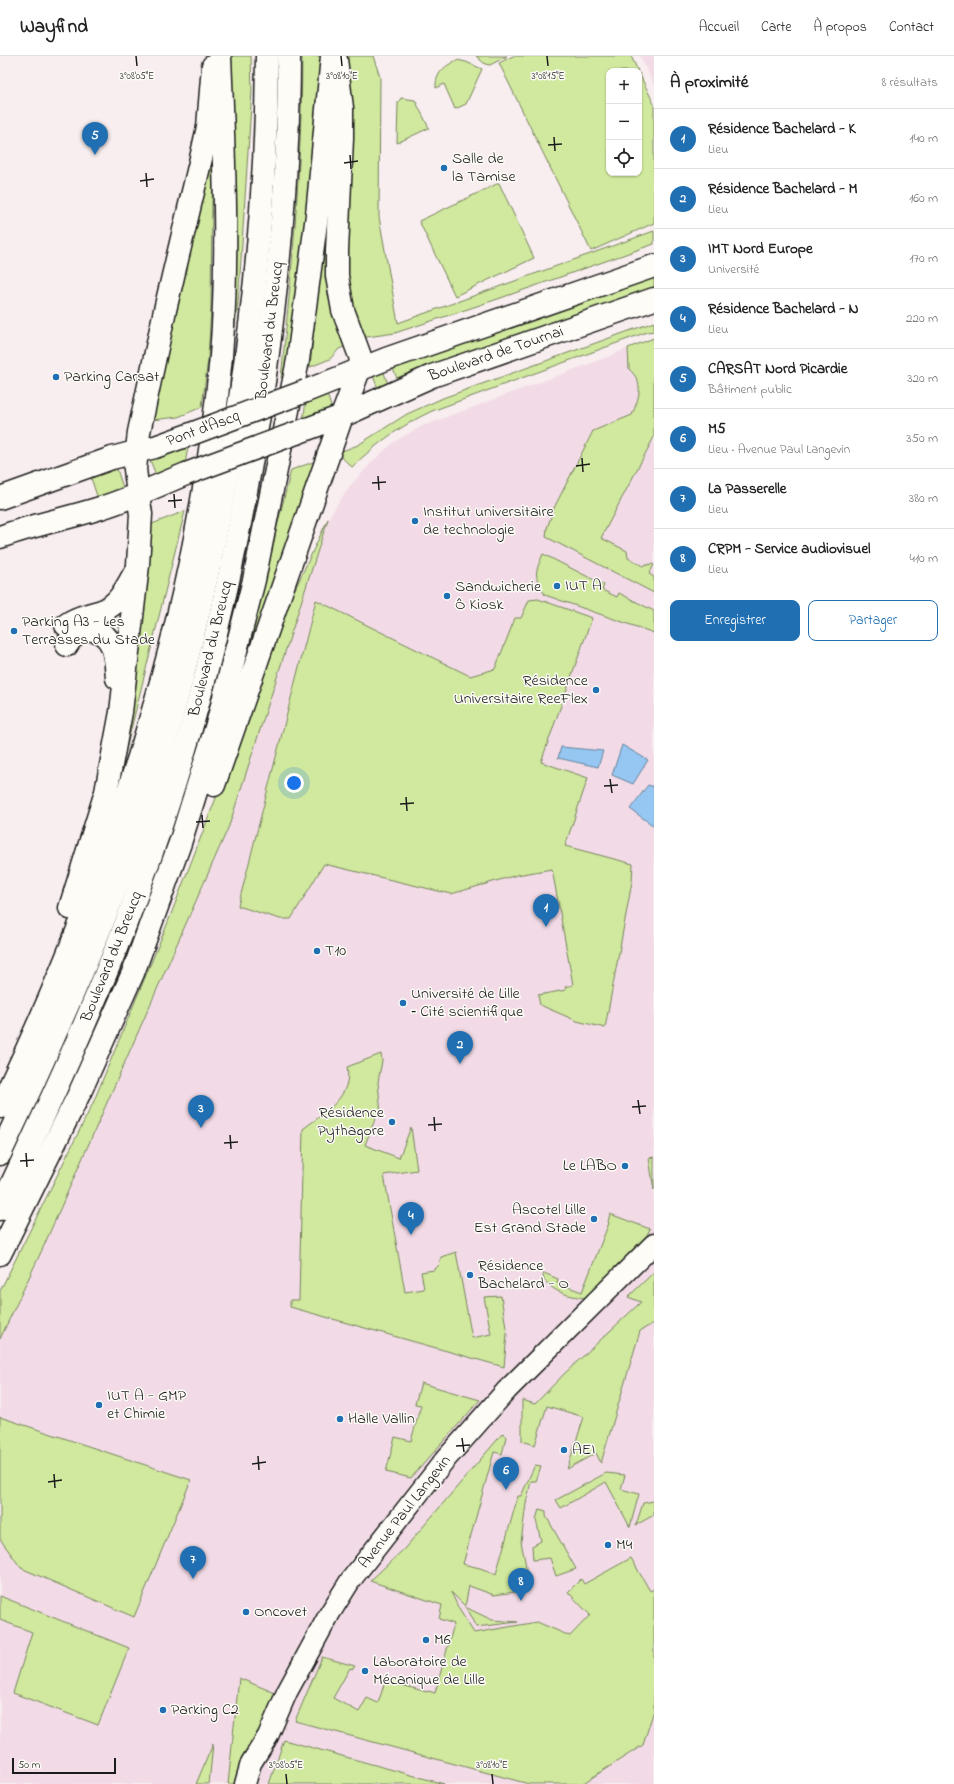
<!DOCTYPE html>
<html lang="fr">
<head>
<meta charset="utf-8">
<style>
  body { margin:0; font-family:"Indie Flower",sans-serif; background:#f2f2f2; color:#222 }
  .controls { position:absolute; right:12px; top:12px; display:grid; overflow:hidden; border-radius:8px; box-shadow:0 1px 3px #0004 }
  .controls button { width:36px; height:36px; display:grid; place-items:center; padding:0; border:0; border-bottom:1px solid #e0e0e0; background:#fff; color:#222; font:20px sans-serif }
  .scale { position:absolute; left:12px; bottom:10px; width:104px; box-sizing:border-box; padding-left:4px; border:2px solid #1c1c1c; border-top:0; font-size:11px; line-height:14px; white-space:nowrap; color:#1c1c1c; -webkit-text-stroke:3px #fdfcf7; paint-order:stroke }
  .you { position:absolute; left:294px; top:727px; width:14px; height:14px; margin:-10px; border:3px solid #fff; border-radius:50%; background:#1a73e8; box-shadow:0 0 0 6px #1a73e833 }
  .badge { display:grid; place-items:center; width:26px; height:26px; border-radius:50%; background:#1f6fb2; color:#fff; font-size:13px; font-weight:700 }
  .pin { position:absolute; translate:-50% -33px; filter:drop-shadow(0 1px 2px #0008) }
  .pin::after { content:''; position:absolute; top:21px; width:14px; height:12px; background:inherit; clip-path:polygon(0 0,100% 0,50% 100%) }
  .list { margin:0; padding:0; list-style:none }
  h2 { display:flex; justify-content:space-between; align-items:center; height:52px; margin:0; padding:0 16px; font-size:17px }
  h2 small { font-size:13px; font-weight:400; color:#767676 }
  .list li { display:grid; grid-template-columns:26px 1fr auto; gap:12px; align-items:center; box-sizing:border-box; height:60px; padding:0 16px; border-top:1px solid #e0e0e0 }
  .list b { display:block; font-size:15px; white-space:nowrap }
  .list p { margin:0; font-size:13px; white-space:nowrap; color:#767676 }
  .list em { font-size:13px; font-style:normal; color:#767676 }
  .actions { display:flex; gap:8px; padding:12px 16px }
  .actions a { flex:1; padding:9px 0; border:1px solid #1f6fb2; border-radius:8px; text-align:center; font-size:14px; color:#1f6fb2 }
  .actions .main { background:#1f6fb2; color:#fff }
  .icon { flex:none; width:22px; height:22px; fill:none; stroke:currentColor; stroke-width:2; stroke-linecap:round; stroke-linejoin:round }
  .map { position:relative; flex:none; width:654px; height:1728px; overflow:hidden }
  header { display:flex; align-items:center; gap:24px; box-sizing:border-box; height:56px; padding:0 20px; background:#fff; border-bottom:1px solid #e0e0e0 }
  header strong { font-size:19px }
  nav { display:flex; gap:22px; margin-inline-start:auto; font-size:14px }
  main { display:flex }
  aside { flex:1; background:#fff }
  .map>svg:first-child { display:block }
</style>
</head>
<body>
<header>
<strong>Wayfind</strong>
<nav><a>Accueil</a><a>Carte</a><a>À propos</a><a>Contact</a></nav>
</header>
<main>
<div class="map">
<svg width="654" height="1728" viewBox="0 0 654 1728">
  <rect width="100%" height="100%" fill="#f8edef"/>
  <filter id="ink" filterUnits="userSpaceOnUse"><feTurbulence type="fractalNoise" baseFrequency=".025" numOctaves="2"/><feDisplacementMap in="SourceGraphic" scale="8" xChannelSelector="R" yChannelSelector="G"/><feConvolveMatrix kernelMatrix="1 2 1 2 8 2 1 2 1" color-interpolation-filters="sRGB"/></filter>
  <g filter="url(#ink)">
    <!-- built -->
    <g fill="#f2dbe6">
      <path d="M640 0H654V29Z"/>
      <path d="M654 281V1728H0V1283L42 1194 229 770 328 463 349 431 374 404 394 386 420 371 605 302Z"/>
    </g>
    <!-- green -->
    <g fill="#d0e99e" stroke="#76825d">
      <path d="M231 0H251L252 34 238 249 225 336Z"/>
      <path d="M302 0H323L301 221 285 318 281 322C292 215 302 108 302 0Z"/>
      <path d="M344 0H373L380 21 379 161 398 267 654 175V188L495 244 395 277 367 281 339 293 330 303 310 311 322 196H343Z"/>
      <path d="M476 0H507L490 9 485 8Z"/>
      <path d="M513 0H631L638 15H609V117H639V17L654 48V167L591 195 499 7Z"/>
      <path d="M457 4 466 6 482 13 466 48 455 53 444 28 436 32C435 17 445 10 457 4Z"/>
      <path d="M401 42 415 44 429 72 397 87 398 47Z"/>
      <path d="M211 90 215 92 212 147 211 252 208 303 202 351 178 361 152 364Z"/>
      <path d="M499 127 534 202 455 240 419 165Z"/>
      <path d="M654 217V236L399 327 391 308Z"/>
      <path d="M654 266V275L647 276 432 355C402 369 377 387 352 411L337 397 358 389 407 358 443 342Z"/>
      <path d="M654 282V381L601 482 627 495 628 502 643 510 651 508 654 509 649 518 654 521V537L546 481 547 472 554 452 593 375 632 359C639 341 645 328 629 313L628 292Z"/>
      <path d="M382 311 389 331 379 335 371 315Z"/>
      <path d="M327 338 332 353 303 364 306 346Z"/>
      <path d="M188 391 185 408 156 419 150 404Z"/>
      <path d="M316 405 238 629 291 414Z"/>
      <path d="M115 407 125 438 99 446 89 416Z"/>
      <path d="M185 455 122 710 118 711 147 470Z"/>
      <path d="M328 463 229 770 42 1194 0 1283V1235L93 1047 168 866 233 698 286 544 295 533Z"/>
      <path d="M543 498 604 529 602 534 617 541 619 537 654 555V577L545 539C534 519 534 519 543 498Z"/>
      <path d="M538 543 592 562 541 706 588 722 565 790 633 808 632 826 605 972 577 965 540 949 538 939 566 934 565 931 573 929 552 813 517 819 451 838 324 808 291 863H280L238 850 316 544 470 620 495 613 515 562H521L529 544Z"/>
      <path d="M381 998 382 1005 378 1026 381 1059 377 1058 365 1089 399 1102 411 1071 417 1114 384 1119 405 1236 424 1233 421 1216 434 1214 440 1208 441 1201 456 1196 472 1282 491 1278 484 1241 501 1240 507 1278 504 1311 290 1251V1244H299L303 1073C324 1057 353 1041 347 1011Z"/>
      <path d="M654 1101V1134L649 1102Z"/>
      <path d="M610 1158 650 1173 646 1181 585 1242C568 1240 551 1236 543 1221L544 1217 558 1223 557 1227 582 1236 609 1167 608 1166Z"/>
      <path d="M654 1216V1267L640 1275 601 1407 596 1397 567 1413 584 1361 547 1350 535 1389 522 1385V1344L535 1348 564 1318 641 1246 628 1241Z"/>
      <path d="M421 1327 480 1344 411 1422 386 1416 395 1381 411 1385 421 1349 415 1348Z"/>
      <path d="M0 1361 191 1424 134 1561 21 1512 0 1483Z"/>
      <path d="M503 1377 506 1381 502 1398 494 1396 463 1508 480 1512 496 1518 518 1440H521L535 1409 541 1410 536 1425H531L526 1448 521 1486 525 1505 529 1534 494 1539 469 1530 465 1551 492 1564 518 1566 476 1571 465 1550 451 1536 459 1553 474 1577 537 1566 570 1580 590 1559 568 1536 581 1523 584 1528 631 1502 650 1535 654 1533V1654L643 1689 582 1728H529L295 1665 322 1601 355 1610 353 1613 350 1612 333 1642 359 1656 367 1642 378 1647 383 1632 385 1623H399L398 1628 427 1636 428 1635 435 1637 454 1568 439 1563 442 1549 370 1525 405 1492Z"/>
      <path d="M606 1417 625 1419 621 1433 639 1438 630 1471 606 1426 561 1452 556 1444Z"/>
      <path d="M654 1445V1459L636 1469 643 1447Z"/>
      <path d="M539 1453 546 1455V1460L576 1513 556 1520 550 1502 533 1504 532 1490 541 1485 536 1464Z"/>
      <path d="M0 1540 129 1592 98 1669 13 1637 32 1576 0 1564Z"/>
      <path d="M239 1622 275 1637 248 1702 241 1728H228Z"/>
      <path d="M284 1684 444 1728H269Z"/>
      <path d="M213 1688 209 1728H196Z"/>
    </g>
    <!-- water -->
    <g fill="#96c7f2" stroke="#65839c">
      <path d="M622 689 648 704 633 728 612 719Z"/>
      <path d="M561 691 603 695 598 711 558 702Z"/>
      <path d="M648 729 654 731V770L630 753Z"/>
    </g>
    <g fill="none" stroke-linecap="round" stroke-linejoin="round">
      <defs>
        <path id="tertiary" d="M245 1728 251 1707 268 1680 287 1636 330 1557 350 1525 444 1405 507 1334 654 1188"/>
        <g id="primary">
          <path d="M336 3 342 52V82L337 195V220L343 254 361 303 359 314 342 360"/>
          <path d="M306 335 386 303 654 210"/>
          <path d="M299 376 342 360 432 320 654 243"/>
          <path d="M138 439 135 413 139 376 165 254 202 98 208 71 213 10"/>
          <path d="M0 442 112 402 155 391 191 378"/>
          <path d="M0 481C32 469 65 463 97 453 128 444 156 430 186 418"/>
        </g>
        <g id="trunk">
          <path d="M66 569C75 562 85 560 95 557 117 552 124 536 134 518"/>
          <path d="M67 589C77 570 100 568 111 588 116 598 116 611 117 622"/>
          <path d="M214 729 342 360"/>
          <path d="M70 852 106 736 121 656 138 509 141 458 138 439"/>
          <path d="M0 1051C111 820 199 557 221 300 229 200 224 100 220 0"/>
          <path d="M0 1098C45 1003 88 907 125 809 151 739 171 667 189 595 238 401 266 200 267 0"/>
          <path d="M0 1153C49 1049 97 946 137 838 200 668 241 491 266 312 280 209 289 104 289 0"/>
          <path d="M0 1198 80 1036 133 917 180 787 218 665 254 524 298 304 317 159 332 0"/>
        </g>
      </defs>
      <!-- tertiary casing -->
      <use href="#tertiary" stroke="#1c1c1c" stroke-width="23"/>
      <!-- primary casing -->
      <use href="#primary" stroke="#1c1c1c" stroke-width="25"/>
      <!-- trunk casing -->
      <use href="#trunk" stroke="#1c1c1c" stroke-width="25"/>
      <!-- tertiary -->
      <use href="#tertiary" stroke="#fdfcf7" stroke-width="20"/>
      <!-- primary -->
      <use href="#primary" stroke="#fdfcf7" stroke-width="22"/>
      <!-- trunk -->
      <use href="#trunk" stroke="#fdfcf7" stroke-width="22"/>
      <defs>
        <g id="primary-bridge">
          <path d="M191 378 306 335"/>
          <path d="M186 418 299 376"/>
        </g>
      </defs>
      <!-- primary-bridge casing -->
      <use href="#primary-bridge" stroke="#1c1c1c" stroke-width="25" stroke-linecap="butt"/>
      <!-- primary-bridge -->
      <use href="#primary-bridge" stroke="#fdfcf7" stroke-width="22"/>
    </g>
  </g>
  <!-- ticks -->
  <path fill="none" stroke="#1c1c1c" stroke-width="1.5" d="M136 0 137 10M341 0 342 10M547 0 548 10M554 81 555 95M548 89 562 88M350 99 351 113M344 107 358 105M146 117 147 131M140 125 154 123M582 402 583 416M576 410 590 408M378 420 379 434M372 427 386 426M174 438 175 452M168 445 182 444M610 723 612 737M604 730 618 729M406 741 407 755M400 748 414 747M202 759 203 772M196 766 210 765M638 1044 640 1058M632 1051 646 1050M434 1061 435 1075M428 1069 442 1068M230 1079 231 1093M224 1087 238 1086M26 1097 27 1111M20 1105 34 1104M462 1382 464 1396M456 1390 470 1389M258 1400 259 1414M252 1408 266 1406M54 1418 55 1432M48 1426 62 1424M286 1718 287 1728M492 1718 493 1728"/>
  <!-- markers -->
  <g fill="#1f6fb2" stroke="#fdfcf7" stroke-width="1.5">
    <circle cx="444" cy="112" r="4"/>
    <circle cx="56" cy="321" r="4"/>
    <circle cx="415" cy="465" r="4"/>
    <circle cx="557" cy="530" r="4"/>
    <circle cx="447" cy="540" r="4"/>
    <circle cx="14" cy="575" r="4"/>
    <circle cx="596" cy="634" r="4"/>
    <circle cx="317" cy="895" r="4"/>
    <circle cx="403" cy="947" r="4"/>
    <circle cx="392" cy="1066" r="4"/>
    <circle cx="625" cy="1110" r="4"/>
    <circle cx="594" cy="1163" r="4"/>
    <circle cx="470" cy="1219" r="4"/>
    <circle cx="99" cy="1349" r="4"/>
    <circle cx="340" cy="1363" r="4"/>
    <circle cx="564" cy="1394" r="4"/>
    <circle cx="608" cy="1489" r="4"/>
    <circle cx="246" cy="1556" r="4"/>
    <circle cx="426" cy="1584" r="4"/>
    <circle cx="365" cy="1615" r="4"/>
    <circle cx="163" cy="1654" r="4"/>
  </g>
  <g text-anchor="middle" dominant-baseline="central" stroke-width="3" stroke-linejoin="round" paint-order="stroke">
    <!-- poi labels -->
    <g font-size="16" fill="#1c1c1c" stroke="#fdfcf7" text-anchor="start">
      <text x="452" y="103">Salle de<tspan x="452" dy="18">la Tamise</tspan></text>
      <text x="64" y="321">Parking Carsat</text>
      <text x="423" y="456">Institut universitaire<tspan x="423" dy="18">de technologie</tspan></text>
      <text x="565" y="530">IUT A</text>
      <text x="455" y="531">Sandwicherie<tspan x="455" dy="18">Ô Kiosk</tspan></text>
      <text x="22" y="566">Parking A3 - Les<tspan x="22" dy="18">Terrasses du Stade</tspan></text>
      <text x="588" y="625" text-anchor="end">Résidence<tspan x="588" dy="18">Universitaire ReeFlex</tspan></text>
      <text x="325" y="895">T10</text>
      <text x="411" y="938">Université de Lille<tspan x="411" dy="18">‐ Cité scientifique</tspan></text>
      <text x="384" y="1057" text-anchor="end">Résidence<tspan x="384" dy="18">Pythagore</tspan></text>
      <text x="617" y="1110" text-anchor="end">Le LABO</text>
      <text x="586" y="1154" text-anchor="end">Ascotel Lille<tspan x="586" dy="18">Est Grand Stade</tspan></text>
      <text x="478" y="1210">Résidence<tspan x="478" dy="18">Bachelard - O</tspan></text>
      <text x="107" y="1340">IUT A - GMP<tspan x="107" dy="18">et Chimie</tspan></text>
      <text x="348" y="1363">Halle Vallin</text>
      <text x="572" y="1394">AEI</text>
      <text x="616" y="1489">M4</text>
      <text x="254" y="1556">Oncovet</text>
      <text x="434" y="1584">M6</text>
      <text x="373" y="1606">Laboratoire de<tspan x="373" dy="18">Mécanique de Lille</tspan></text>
      <text x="171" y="1654">Parking C2</text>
    </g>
    <!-- street labels -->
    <g font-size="16" fill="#1c1c1c" stroke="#fdfcf7">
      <text transform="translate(270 275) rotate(-83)">Boulevard du Breucq</text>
      <text transform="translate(496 298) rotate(-19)">Boulevard de Tournai</text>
      <text transform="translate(203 373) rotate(-20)">Pont d'Ascq</text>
      <text transform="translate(211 593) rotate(-76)">Boulevard du Breucq</text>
      <text transform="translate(112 901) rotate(-68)">Boulevard du Breucq</text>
      <text transform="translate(405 1456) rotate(-52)">Avenue Paul Langevin</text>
    </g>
  </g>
  <g font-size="10" text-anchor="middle" fill="#1c1c1c" stroke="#fdfcf7" stroke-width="3" stroke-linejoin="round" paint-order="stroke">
    <text x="137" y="23">3°08'05"E</text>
    <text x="342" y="23">3°08'10"E</text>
    <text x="548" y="23">3°08'15"E</text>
    <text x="286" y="1712">3°08'05"E</text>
    <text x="492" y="1712">3°08'10"E</text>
  </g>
</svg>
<div class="controls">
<button>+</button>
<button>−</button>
<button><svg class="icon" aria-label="locate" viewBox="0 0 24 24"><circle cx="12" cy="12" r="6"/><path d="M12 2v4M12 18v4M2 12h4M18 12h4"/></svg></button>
</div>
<div class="scale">50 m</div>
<div class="you"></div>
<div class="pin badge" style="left:546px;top:871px">1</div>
<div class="pin badge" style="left:460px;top:1008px">2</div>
<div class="pin badge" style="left:201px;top:1072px">3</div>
<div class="pin badge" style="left:411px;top:1179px">4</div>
<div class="pin badge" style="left:95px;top:99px">5</div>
<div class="pin badge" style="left:506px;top:1434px">6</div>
<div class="pin badge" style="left:193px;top:1523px">7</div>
<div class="pin badge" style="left:521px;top:1545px">8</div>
</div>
<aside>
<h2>À proximité<small>8 résultats</small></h2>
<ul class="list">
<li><span class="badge">1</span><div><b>Résidence Bachelard - K</b><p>Lieu</p></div><em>140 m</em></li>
<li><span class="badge">2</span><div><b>Résidence Bachelard - M</b><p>Lieu</p></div><em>160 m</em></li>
<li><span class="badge">3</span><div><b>IMT Nord Europe</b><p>Université</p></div><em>170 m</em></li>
<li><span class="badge">4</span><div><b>Résidence Bachelard - N</b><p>Lieu</p></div><em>220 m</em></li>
<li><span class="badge">5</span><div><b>CARSAT Nord Picardie</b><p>Bâtiment public</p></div><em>320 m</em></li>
<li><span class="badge">6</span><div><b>M5</b><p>Lieu · Avenue Paul Langevin</p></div><em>350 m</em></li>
<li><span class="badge">7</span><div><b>La Passerelle</b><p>Lieu</p></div><em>380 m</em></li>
<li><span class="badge">8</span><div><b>CRPM - Service audiovisuel</b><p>Lieu</p></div><em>410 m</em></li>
</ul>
<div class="actions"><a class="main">Enregistrer</a><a>Partager</a></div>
</aside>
</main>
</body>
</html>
